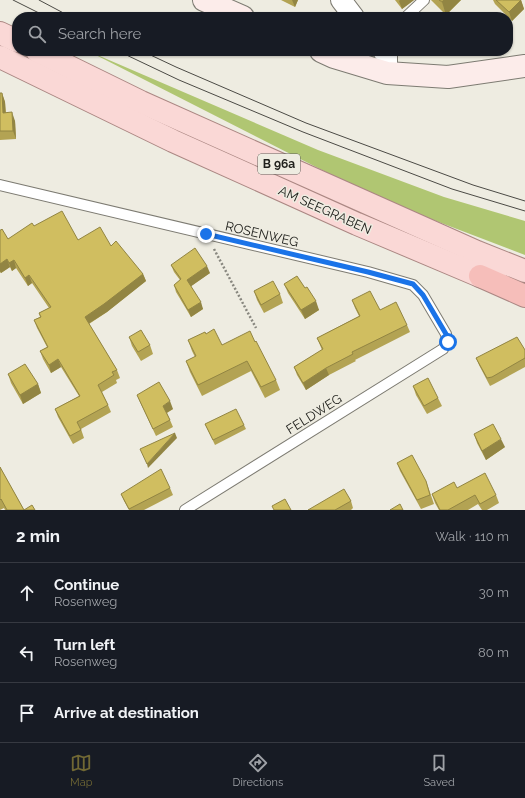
<!DOCTYPE html>
<html lang="en">
<head>
<meta charset="utf-8">
<style>
  body { margin:0; font-family:Raleway,sans-serif; background:#20242c; color:#f1f3f6 }
  .stop { position:absolute; width:12px; height:12px; margin:-9px; border:3px solid #1a73e8; border-radius:50%; background:#fff }
  .stop.end { background:#1a73e8; border-color:#fff; box-shadow:0 1px 4px #0008 }
  .list { margin:0; padding:0; list-style:none }
  h2 { display:flex; justify-content:space-between; align-items:center; height:52px; margin:0; padding:0 16px; font-size:17px }
  h2 small { font-size:13px; font-weight:400; color:#9ea1a6 }
  .list li { display:grid; grid-template-columns:26px 1fr auto; gap:12px; align-items:center; box-sizing:border-box; height:60px; padding:0 16px; border-top:1px solid #363941 }
  .list b { display:block; font-size:15px; white-space:nowrap }
  .list p { margin:0; font-size:13px; white-space:nowrap; color:#9ea1a6 }
  .list em { font-size:13px; font-style:normal; color:#9ea1a6 }
  .icon { flex:none; width:22px; height:22px; fill:none; stroke:currentColor; stroke-width:2; stroke-linecap:round; stroke-linejoin:round }
  .map { position:relative; flex:none; width:525px; height:510px; overflow:hidden }
  .search { position:absolute; background:#171b24; box-shadow:0 1px 3px #0004; left:12px; right:12px; top:12px; height:44px; display:flex; align-items:center; gap:10px; box-sizing:border-box; padding:0 14px; border-radius:16px; color:#9ea1a6; font-size:15px }
  .sheet { height:232px; background:#171b24 }
  nav { display:flex; justify-content:space-around; align-items:center; box-sizing:border-box; height:56px; border-top:1px solid #363941; background:#171b24; font-size:11px; color:#9ea1a6 }
  nav a { display:grid; justify-items:center; gap:2px }
  nav .on { color:#716834 }
  .map>svg:first-child { display:block }
</style>
</head>
<body>
<div class="map">
<svg width="525" height="510" viewBox="0 0 525 510">
  <rect width="100%" height="100%" fill="#eeece1"/>
  <!-- green -->
  <path fill="#b0c672" d="M88 51 318 150 444 197 525 221V255L381 200Z"/>
  <g fill="none" stroke-linecap="round" stroke-linejoin="round">
    <defs>
      <g id="lane">
        <path d="M406 17 424 0"/>
        <path d="M0 185 368 272 413 285 423 295 446 334 447 342 443 349 185 510"/>
      </g>
      <g id="street">
        <path d="M341 0 354 17"/>
        <path d="M383 51 387 56V73"/>
      </g>
      <g id="secondary">
        <path d="M204 0 243 17"/>
        <path d="M321 51 334 57 387 73 448 77 525 66"/>
      </g>
      <g id="primary">
        <path d="M0 33 17 41"/>
        <path d="M37 51 141 102 477 252 525 271"/>
        <path d="M0 57 173 141 357 224 480 276 497 282"/>
      </g>
      <path id="highway" d="M480 276 525 296"/>
    </defs>
    <!-- lane casing -->
    <use href="#lane" stroke="#7d7b72" stroke-width="12"/>
    <!-- street casing -->
    <use href="#street" stroke="#7d7b72" stroke-width="22"/>
    <!-- secondary casing -->
    <use href="#secondary" stroke="#7d7b72" stroke-width="24"/>
    <!-- primary casing -->
    <use href="#primary" stroke="#ab8783" stroke-width="24"/>
    <!-- highway casing -->
    <use href="#highway" stroke="#ab8783" stroke-width="24"/>
    <!-- path -->
    <path stroke="#88877f" stroke-width="2.5" stroke-dasharray="2 2" stroke-linecap="butt" d="M214 249 256 328"/>
    <!-- lane -->
    <use href="#lane" stroke="#fff" stroke-width="10"/>
    <!-- street -->
    <use href="#street" stroke="#fff" stroke-width="20"/>
    <!-- secondary -->
    <use href="#secondary" stroke="#fcecea" stroke-width="22"/>
    <!-- primary -->
    <use href="#primary" stroke="#fad8d6" stroke-width="22"/>
    <!-- highway -->
    <use href="#highway" stroke="#f6beba" stroke-width="22"/>
    <!-- tram -->
    <g stroke="#4b4a45" stroke-width="1">
      <path d="M13 0 47 17"/>
      <path d="M39 0 71 17"/>
      <path d="M118 51 179 80 303 132 452 189 525 211"/>
      <path d="M142 51 176 67 306 123 473 185 525 201"/>
    </g>
  </g>
  <!-- wall -->
  <g fill="#b3a353">
    <path d="M281 0H298L295 7Z"/>
    <path d="M395 0H414L402 9Z"/>
    <path d="M431 0H461L446 15Z"/>
    <path d="M493 0H521L524 9 512 21 495 4Z"/>
    <path d="M0 93H2L5 102 6 113 15 121 16 139 0 140Z"/>
    <path d="M34 226 78 240 111 246 143 274 146 281 107 312 89 324 117 370 120 378 116 380 117 383 102 392 108 405 111 412 81 429 84 438 73 444 58 417 55 409 79 396 61 367 51 373 43 359 40 351 47 347 37 328 34 320 40 317 39 313 49 308 32 283 28 286 16 268 12 271 10 267 1 273 0 272V230L8 239Z"/>
    <path d="M171 265 210 273 191 286 203 309 191 317 176 292 174 285 180 280 174 272Z"/>
    <path d="M284 284 305 288 319 310 305 319 288 293Z"/>
    <path d="M254 291 280 294 283 303 264 313 257 300Z"/>
    <path d="M352 300 380 310 407 325 410 332 355 360 356 361 329 375 306 390 297 375 294 367 322 350 317 338 359 316 355 308Z"/>
    <path d="M206 334 276 380 280 390 265 398 251 371 202 396 190 372 186 361 195 357 192 351 188 340Z"/>
    <path d="M129 337 150 345 153 354 141 361 132 346Z"/>
    <path d="M525 350V367L494 384 490 386 479 365 476 358Z"/>
    <path d="M8 374 38 384 41 393 23 404 11 383Z"/>
    <path d="M413 386 438 398 442 406 427 414 416 395Z"/>
    <path d="M137 395 173 409 167 413 173 427 156 436 140 402Z"/>
    <path d="M205 424 244 425 246 429 215 445Z"/>
    <path d="M474 434 505 447 486 460 477 443Z"/>
    <path d="M397 463 426 481 434 504 421 509 400 471Z"/>
    <path d="M0 467 24 510H35H5L4 508 0 510Z"/>
    <path d="M170 488 173 495 144 510H129L124 501 121 494Z"/>
    <path d="M432 494 496 495 499 503 487 510H482L478 504 468 510H439L435 503Z"/>
    <path d="M351 501 353 508 351 510H308Z"/>
  </g>
  <!-- shaded-wall -->
  <g fill="#928543">
    <path d="M292 0H298L295 7Z"/>
    <path d="M400 0H414L402 9 399 1Z"/>
    <path d="M444 0H461L446 15 442 2Z"/>
    <path d="M521 0 524 9 512 21 509 12Z"/>
    <path d="M2 93 5 102 6 121 3 113Z"/>
    <path d="M12 112 15 121 16 139 13 131Z"/>
    <path d="M7 259 10 267 1 273 0 271V264Z"/>
    <path d="M14 260 16 268 12 271 9 263Z"/>
    <path d="M207 266 210 273 190 287 187 280Z"/>
    <path d="M143 274 146 281 107 312 88 324 85 317Z"/>
    <path d="M29 275 32 283 28 286 25 278Z"/>
    <path d="M316 301 319 310 305 319 301 310Z"/>
    <path d="M201 302 203 309 191 317 188 310Z"/>
    <path d="M58 359 61 367 51 373 49 365Z"/>
    <path d="M326 368 329 375 306 390 303 383Z"/>
    <path d="M38 384 41 393 23 404 20 395Z"/>
    <path d="M170 401 173 409 166 413 163 406Z"/>
    <path d="M175 433 177 438 148 468 147 464Z"/>
    <path d="M501 439 505 447 486 460 482 451Z"/>
  </g>
  <!-- building -->
  <g fill="#d0be60" stroke="#928543">
    <path d="M439 0H444L442 2Z"/>
    <path d="M496 0H521L509 12Z"/>
    <path d="M0 93H2L3 113 12 112 13 131H0Z"/>
    <path d="M62 211 78 240 100 227 111 246 116 241 143 274 104 304 85 317 117 370 112 372 114 375 98 385 108 405 77 422 81 430 70 436 55 409 80 396 58 359 49 365 40 351 48 347 34 320 41 317 39 313 51 307 29 275 25 278 14 260 9 263 7 259 0 264V230H1L2 229 8 239 32 223 34 226Z"/>
    <path d="M195 248 207 266 187 280 201 302 188 310 174 285 181 279 171 265Z"/>
    <path d="M297 276 305 288 307 287 316 301 301 310 284 284Z"/>
    <path d="M273 281 280 294 261 305 254 291Z"/>
    <path d="M370 291 380 310 396 302 407 325 352 352 353 354 326 368 303 383 294 367 323 349 317 338 360 316 352 300Z"/>
    <path d="M214 329 222 345 250 331 255 342 256 341 276 380 261 387 247 361 198 385 186 361 196 356 188 340 205 332 206 334Z"/>
    <path d="M141 330 150 345 138 352 129 337Z"/>
    <path d="M517 337 525 350V358L492 377 487 378 476 358Z"/>
    <path d="M25 364 38 384 20 395 8 374Z"/>
    <path d="M428 378 438 398 424 406 413 386Z"/>
    <path d="M159 382 170 401 163 406 170 420 153 429 137 395Z"/>
    <path d="M236 409 244 425 213 440 205 424Z"/>
    <path d="M493 424 501 439 482 451 474 434Z"/>
    <path d="M175 433 147 464 140 449Z"/>
    <path d="M412 455 426 481 430 495 417 500 397 463Z"/>
    <path d="M0 467 24 510 32 505 35 510H7L1 499 0 500Z"/>
    <path d="M161 469 170 488 129 509 121 494Z"/>
    <path d="M485 473 496 495 480 504 475 495 448 510H440L432 494 454 482 457 488Z"/>
    <path d="M344 489 351 501 335 510H308Z"/>
    <path d="M285 499 291 510H274L272 506Z"/>
    <path d="M400 504 403 510H390Z"/>
  </g>
  <g fill="none" stroke-linecap="round" stroke-linejoin="round">
    <!-- route -->
    <path stroke="#1a73e8" stroke-width="5" d="M206 234 368 272 413 284 423 295 446 334 448 342"/>
  </g>
  <g text-anchor="middle" dominant-baseline="central" stroke-width="3" stroke-linejoin="round" paint-order="stroke">
    <!-- shield labels -->
    <rect fill="#eeece1" stroke="#5e5e58" stroke-width="1" x="258" y="154" width="42" height="20" rx="3"/>
    <g font-size="12" font-weight="bold" fill="#21211d">
      <text x="279" y="164">B 96a</text>
    </g>
    <!-- street labels -->
    <g font-size="13" fill="#21211d" stroke="#eeece1">
      <text transform="translate(325 210) rotate(24)">AM SEEGRABEN</text>
      <text transform="translate(262 234) rotate(13)">ROSENWEG</text>
      <text transform="translate(314 414) rotate(-32)">FELDWEG</text>
    </g>
  </g>
</svg>
<div class="stop" style="left:448px;top:342px"></div>
<div class="stop end" style="left:206px;top:234px"></div>
<div class="search"><svg class="icon" aria-label="search" viewBox="0 0 24 24"><circle cx="10" cy="10" r="6"/><path d="M15 15l6 6"/></svg>Search here</div>
</div>
<section class="sheet">
<h2>2 min<small>Walk · 110 m</small></h2>
<ul class="list">
<li><svg class="icon" aria-label="ahead" viewBox="0 0 24 24"><path d="M12 20V5M6 11l6-6 6 6"/></svg><div><b>Continue</b><p>Rosenweg</p></div><em>30 m</em></li>
<li><svg class="icon" aria-label="left" viewBox="0 0 24 24"><path d="M17 20v-9H6M10 6l-5 5 5 5"/></svg><div><b>Turn left</b><p>Rosenweg</p></div><em>80 m</em></li>
<li><svg class="icon" aria-label="arrive" viewBox="0 0 24 24"><path d="M6 21V4h12l-3 4 3 4H6"/></svg><div><b>Arrive at destination</b></div></li>
</ul>
</section>
<nav>
<a class="on"><svg class="icon" aria-label="map" viewBox="0 0 24 24"><path d="M3 6l6-2 6 2 6-2v14l-6 2-6-2-6 2zM9 4v14M15 6v14"/></svg>Map</a>
<a><svg class="icon" aria-label="directions" viewBox="0 0 24 24"><path d="M12 3l9 9-9 9-9-9zM9 14v-3h6M13 9l2 2-2 2"/></svg>Directions</a>
<a><svg class="icon" aria-label="saved" viewBox="0 0 24 24"><path d="M7 4h10v16l-5-4-5 4z"/></svg>Saved</a>
</nav>
</body>
</html>
